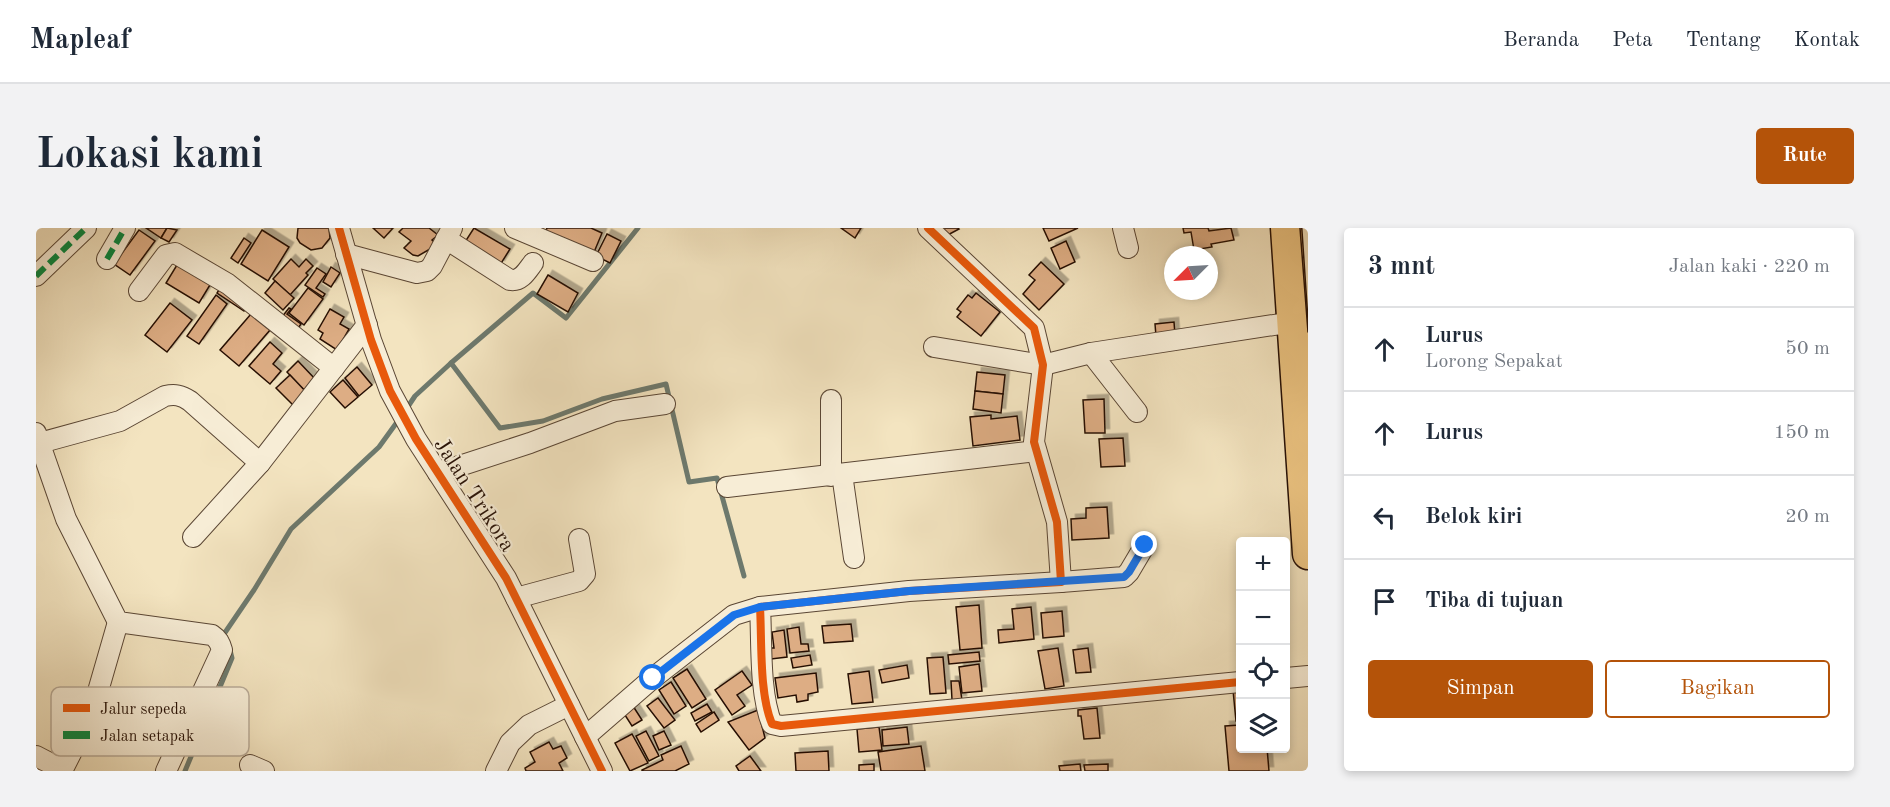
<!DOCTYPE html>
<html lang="id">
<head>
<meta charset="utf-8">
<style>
  body { margin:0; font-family:"Old Standard TT",serif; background:#f2f2f3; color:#1f2937 }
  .controls { position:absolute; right:18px; bottom:18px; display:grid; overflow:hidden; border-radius:6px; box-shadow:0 3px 9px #0003 }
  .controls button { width:54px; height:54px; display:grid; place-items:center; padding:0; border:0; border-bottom:2px solid #e0e1e3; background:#fff; color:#1f2937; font:30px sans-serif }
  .compass { position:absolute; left:1128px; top:18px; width:54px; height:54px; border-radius:50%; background:#fff; box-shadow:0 3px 9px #0003; rotate:246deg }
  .stop { position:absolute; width:18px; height:18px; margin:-14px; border:4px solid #1a73e8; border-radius:50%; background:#fff }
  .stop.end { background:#1a73e8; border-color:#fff; box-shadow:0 2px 6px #0008 }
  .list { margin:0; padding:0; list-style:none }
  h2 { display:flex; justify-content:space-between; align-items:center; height:78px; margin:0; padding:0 24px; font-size:26px }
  h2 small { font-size:20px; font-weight:400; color:#747a83 }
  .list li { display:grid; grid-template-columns:39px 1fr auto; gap:18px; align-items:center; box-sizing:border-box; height:84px; padding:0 24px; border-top:2px solid #e0e1e3 }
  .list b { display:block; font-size:22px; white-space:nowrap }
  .list p { margin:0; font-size:20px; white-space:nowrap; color:#747a83 }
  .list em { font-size:20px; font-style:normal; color:#747a83 }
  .actions { display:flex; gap:12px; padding:18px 24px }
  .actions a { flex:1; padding:14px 0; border:2px solid #b45309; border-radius:6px; text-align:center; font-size:21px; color:#b45309 }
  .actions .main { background:#b45309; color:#fff }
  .icon { flex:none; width:33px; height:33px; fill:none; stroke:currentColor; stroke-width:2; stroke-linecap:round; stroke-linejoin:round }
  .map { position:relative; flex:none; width:1272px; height:543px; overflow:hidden; border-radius:6px }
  header { display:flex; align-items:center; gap:36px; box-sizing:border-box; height:84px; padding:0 30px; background:#fff; border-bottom:2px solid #e0e1e3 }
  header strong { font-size:28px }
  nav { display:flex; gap:33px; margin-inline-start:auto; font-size:21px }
  .intro { display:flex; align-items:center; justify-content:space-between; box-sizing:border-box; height:144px; padding:0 36px }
  h1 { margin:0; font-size:42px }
  .button { padding:15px 27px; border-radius:6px; background:#b45309; color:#fff; font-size:21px; font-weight:700 }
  main { display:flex; gap:36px; padding:0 36px }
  aside { flex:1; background:#fff; border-radius:6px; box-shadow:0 3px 9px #0003 }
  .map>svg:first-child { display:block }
</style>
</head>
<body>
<header>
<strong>Mapleaf</strong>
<nav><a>Beranda</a><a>Peta</a><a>Tentang</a><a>Kontak</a></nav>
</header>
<div class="intro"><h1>Lokasi kami</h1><a class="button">Rute</a></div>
<main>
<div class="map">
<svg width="1272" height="543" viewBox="0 0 1272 543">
  <defs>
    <filter id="shadow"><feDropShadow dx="4.5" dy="-4.5" stdDeviation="0" flood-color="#0004"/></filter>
  </defs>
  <rect width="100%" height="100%" fill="#f3e4c0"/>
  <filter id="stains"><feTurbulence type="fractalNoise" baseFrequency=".00333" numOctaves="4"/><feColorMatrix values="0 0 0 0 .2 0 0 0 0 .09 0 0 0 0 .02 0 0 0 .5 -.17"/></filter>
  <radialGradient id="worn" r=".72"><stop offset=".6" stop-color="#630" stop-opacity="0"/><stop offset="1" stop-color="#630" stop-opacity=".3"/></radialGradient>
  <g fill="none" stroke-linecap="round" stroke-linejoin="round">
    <!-- stream -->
    <g stroke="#6d796d" stroke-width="5">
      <path d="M415 135 497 65 530 90 602 0"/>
      <path d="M369 183 379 168 415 135 464 200 507 193 566 171 630 156 653 254 681 250 708 348"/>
      <path d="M190 410 188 406 218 362 255 301 343 219 364 190"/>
      <path d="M149 543 196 430 193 418"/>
    </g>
  </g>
  <!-- building -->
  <g fill="#ddad84" stroke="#271106" stroke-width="1.5" filter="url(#shadow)">
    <path d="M110 0H131L125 10Z"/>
    <path d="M131 0 141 2 133 14 125 10Z"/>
    <path d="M262 0H293L294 10 286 20 275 22 264 15 261 10Z"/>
    <path d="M337 0H357L348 10Z"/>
    <path d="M367 0H393L402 7 396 12 401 17 382 28 377 27 368 20 375 13 363 4Z"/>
    <path d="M438 0 474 21 464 37 429 14Z"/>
    <path d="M511 0H555L566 5 556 29 508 8Z"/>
    <path d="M805 0H825L819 10Z"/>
    <path d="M903 0H922L923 1 908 9Z"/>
    <path d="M1007 0H1042L1013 13Z"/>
    <path d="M1147 0H1172L1173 3 1195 0 1198 12 1175 16 1176 19 1158 22 1155 4 1148 5Z"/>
    <path d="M103 2 119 13 94 47 78 36Z"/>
    <path d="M226 2 253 19 232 53 205 36Z"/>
    <path d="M571 6 585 13 574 35 560 28Z"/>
    <path d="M208 10 215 15 202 35 195 30Z"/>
    <path d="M1030 13 1039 34 1024 41 1015 20Z"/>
    <path d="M255 31 263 39 270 31 277 38 270 45 272 47 254 67 237 51Z"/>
    <path d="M144 32 177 52 163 75 130 55Z"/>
    <path d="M1005 34 1028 56 1003 82 987 66 999 52 993 47Z"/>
    <path d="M295 39 304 45 295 59 287 54Z"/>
    <path d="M281 40 290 46 280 60 289 66 287 69 269 57Z"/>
    <path d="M512 47 542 65 532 84 501 66Z"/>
    <path d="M239 53 258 70 247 82 229 65Z"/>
    <path d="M186 57 213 76 208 83 181 65Z"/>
    <path d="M272 60 287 71 268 97 253 85Z"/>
    <path d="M940 65 964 84 945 108 921 89 925 84 921 81 932 67 936 70Z"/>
    <path d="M180 67 191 76 163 116 151 108Z"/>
    <path d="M134 75 156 92 131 124 109 107Z"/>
    <path d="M253 80 255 81 251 86 265 96 258 106 242 94Z"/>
    <path d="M294 81 308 89 304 96 313 101 301 122 284 111 287 105 282 102Z"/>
    <path d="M215 86 234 102 203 138 184 122Z"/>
    <path d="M1138 94 1139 107 1120 108 1119 96Z"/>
    <path d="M234 114 246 125 237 136 245 143 234 156 213 138Z"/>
    <path d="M262 133 280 152 269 163 251 144Z"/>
    <path d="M321 139 336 157 323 168 309 150Z"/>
    <path d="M941 144 969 147 967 166 939 163Z"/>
    <path d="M254 147 273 167 260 180 240 160Z"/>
    <path d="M307 152 322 169 309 180 294 164Z"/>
    <path d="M939 163 967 166 965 185 937 181Z"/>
    <path d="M1068 171 1069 205H1049L1047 172Z"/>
    <path d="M955 187V191L981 188 984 212 937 218 934 189Z"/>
    <path d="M1087 210 1089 238 1065 239 1063 211Z"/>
    <path d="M1071 279 1073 310 1036 312 1035 291 1050 290V280Z"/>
    <path d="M943 377 946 420 924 422 920 379Z"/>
    <path d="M995 379 998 411 963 415 962 402 978 401 976 381Z"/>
    <path d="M1026 383 1028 408 1007 410 1005 385Z"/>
    <path d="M815 396 817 413 788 415 786 398Z"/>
    <path d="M763 399 765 416H772L773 423 754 425 751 401Z"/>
    <path d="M748 402 751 429 735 431 733 420H738L736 404Z"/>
    <path d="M1022 420 1028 458 1009 461 1002 423Z"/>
    <path d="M1052 420 1055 444 1040 445 1037 422Z"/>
    <path d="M943 424 944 433 913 436 912 427Z"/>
    <path d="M774 427 776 437 757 440 755 430Z"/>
    <path d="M907 429 910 465 894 466 891 430Z"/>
    <path d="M943 436 946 463 926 465 923 439Z"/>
    <path d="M871 437 873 450 846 455 843 442Z"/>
    <path d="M651 441 670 471 656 480 637 450Z"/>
    <path d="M706 443 716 457 701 467 709 478 696 487 679 462Z"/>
    <path d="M833 443 837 474 816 476 812 446Z"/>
    <path d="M780 445 782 464 772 466V472L761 474 760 467 742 470 739 450Z"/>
    <path d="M915 453H923L926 472H916Z"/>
    <path d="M635 454 650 478 638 486 623 462Z"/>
    <path d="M1204 461V493H1200L1197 462Z"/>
    <path d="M622 470 639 492 628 500 611 478Z"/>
    <path d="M671 476 676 484 659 493 655 485Z"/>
    <path d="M597 478 606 492 596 498 587 484Z"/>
    <path d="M1061 480 1064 510 1048 511 1045 488H1042V482Z"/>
    <path d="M722 482 729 510 713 522 692 494Z"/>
    <path d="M678 484 683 492 665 504 660 496Z"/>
    <path d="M1204 497V520H1231L1233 543H1193L1189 498Z"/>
    <path d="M843 499 846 522 823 524 821 501Z"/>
    <path d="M871 499 873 516 847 518 846 502Z"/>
    <path d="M610 503 623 528 613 533 600 508Z"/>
    <path d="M628 503 635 517 623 522 617 508Z"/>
    <path d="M596 506 612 535 594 543 579 515Z"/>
    <path d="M513 514 517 521 525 518 531 530 523 535 527 543H490L489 540 499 534 494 524Z"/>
    <path d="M645 518 653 536 639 543H606V542L627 532 625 527Z"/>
    <path d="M885 518 889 543H845L842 524Z"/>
    <path d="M792 523 793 543H760L759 525Z"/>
    <path d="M714 528 725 543H703L700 538Z"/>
    <path d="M838 536V543H823V537Z"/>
    <path d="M1044 536 1045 543H1024L1023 538Z"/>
    <path d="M1072 536V543H1049L1048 537Z"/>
  </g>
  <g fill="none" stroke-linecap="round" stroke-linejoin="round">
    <defs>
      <g id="minor">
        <path d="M303 0 335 112 354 163 380 211 470 350 566 543"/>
        <path d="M479 0 557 33"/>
        <path d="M892 0 998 100 1007 137 998 214 1021 294 1025 354 873 363 724 379C726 413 723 465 736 496L745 498 1204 454"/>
        <path d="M1087 0 1092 20"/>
        <path d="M410 11 474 52C485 54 491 43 497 35"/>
        <path d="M310 26 381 45 391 43 396 38 416 0"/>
        <path d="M71 31 89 0"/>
        <path d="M0 48 50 0"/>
        <path d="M103 63 130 27 139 25 192 56 298 140"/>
        <path d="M898 119 1007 137 1055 125 1257 94"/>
        <path d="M1055 125 1101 184"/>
        <path d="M0 205 30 291 82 394 176 407C182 411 184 415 186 422L130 543"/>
        <path d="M0 216 84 193 129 168C139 166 145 167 154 173L224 235 331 97"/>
        <path d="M402 245 494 215 579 183 629 176"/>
        <path d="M806 246 818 330"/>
        <path d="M795 248V172"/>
        <path d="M691 259 1000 223"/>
        <path d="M157 309 224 235"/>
        <path d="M1025 354 1088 349 1093 344 1109 317"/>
        <path d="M480 370 543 353 549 346 543 311"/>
        <path d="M1250 450 1272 448"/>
        <path d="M549 509 617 450 698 387 724 379"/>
        <path d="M0 528 27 542"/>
        <path d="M214 537 228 543"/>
        <path d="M26 543 56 484 82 394"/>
        <path d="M460 543 474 515 493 497 533 477"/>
      </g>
      <path id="primary" d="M1250 0 1272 326"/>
    </defs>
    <!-- minor casing -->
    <use href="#minor" stroke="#5a4634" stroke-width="22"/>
    <!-- primary casing -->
    <use href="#primary" stroke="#271106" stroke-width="33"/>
    <!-- minor -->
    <use href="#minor" stroke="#f7edd6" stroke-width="20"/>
    <!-- primary -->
    <use href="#primary" stroke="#eac280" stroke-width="30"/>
    <!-- tram -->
    <path stroke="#271106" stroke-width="1.5" d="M1264 0 1272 104"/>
    <!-- quiet -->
    <g stroke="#00873e" stroke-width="6" stroke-dasharray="12 6" stroke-linecap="butt">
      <path d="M71 31 89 0"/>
      <path d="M0 48 50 0"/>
    </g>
    <defs>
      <g id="cycleway">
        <path d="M303 0 335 112 354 163 380 211 470 350 566 543"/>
        <path d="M892 0 998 100 1007 137 998 214 1021 294 1025 354 873 363 724 379C726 413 723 465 736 496L745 498 1204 454"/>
      </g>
    </defs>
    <!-- cycleway casing -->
    <use href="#cycleway" stroke="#f7edd6" stroke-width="11"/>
    <!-- cycleway -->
    <use href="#cycleway" stroke="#e8590c" stroke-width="8"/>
  </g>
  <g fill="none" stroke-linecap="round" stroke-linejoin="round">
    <!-- route -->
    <path stroke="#1a73e8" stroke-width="8" d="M617 450 698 387 724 379 873 363 1088 349 1093 344 1109 317"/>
  </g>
  <g text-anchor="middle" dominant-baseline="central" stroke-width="4.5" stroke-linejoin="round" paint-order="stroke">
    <!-- street labels -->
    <g font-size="22" fill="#271106" stroke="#f7edd6">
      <text transform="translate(438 267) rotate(57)">Jalan Trikora</text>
    </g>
  </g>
  <!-- legend -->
  <rect x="15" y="459" width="198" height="69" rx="9" fill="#f7edd6" stroke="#b9ab98" stroke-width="1.5"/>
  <rect x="27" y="476" width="27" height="8" fill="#e8590c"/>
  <rect x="27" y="503" width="27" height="8" fill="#00873e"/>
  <g font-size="16" fill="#271106">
    <text x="64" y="486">Jalur sepeda</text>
    <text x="64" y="513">Jalan setapak</text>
  </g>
  <rect width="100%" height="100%" filter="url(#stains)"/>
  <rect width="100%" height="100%" fill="url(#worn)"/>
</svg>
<div class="controls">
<button>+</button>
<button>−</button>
<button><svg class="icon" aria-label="locate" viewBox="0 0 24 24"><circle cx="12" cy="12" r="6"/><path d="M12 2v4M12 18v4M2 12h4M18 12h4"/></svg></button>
<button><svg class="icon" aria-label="layers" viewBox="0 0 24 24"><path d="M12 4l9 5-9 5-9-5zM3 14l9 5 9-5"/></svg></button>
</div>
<svg class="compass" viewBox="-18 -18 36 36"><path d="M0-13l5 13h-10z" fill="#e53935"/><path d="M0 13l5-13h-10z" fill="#747a83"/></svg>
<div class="stop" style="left:617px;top:450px"></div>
<div class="stop end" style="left:1109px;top:317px"></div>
</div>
<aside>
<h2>3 mnt<small>Jalan kaki · 220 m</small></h2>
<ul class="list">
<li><svg class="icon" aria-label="ahead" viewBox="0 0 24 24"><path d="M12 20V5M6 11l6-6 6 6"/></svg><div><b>Lurus</b><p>Lorong Sepakat</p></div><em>50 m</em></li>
<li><svg class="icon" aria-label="ahead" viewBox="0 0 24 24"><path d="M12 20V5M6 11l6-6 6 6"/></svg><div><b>Lurus</b></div><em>150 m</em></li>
<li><svg class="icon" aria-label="left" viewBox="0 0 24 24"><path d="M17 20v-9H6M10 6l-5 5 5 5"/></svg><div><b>Belok kiri</b></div><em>20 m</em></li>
<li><svg class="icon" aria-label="arrive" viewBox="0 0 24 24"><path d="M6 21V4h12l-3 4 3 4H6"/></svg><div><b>Tiba di tujuan</b></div></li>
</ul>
<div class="actions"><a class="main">Simpan</a><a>Bagikan</a></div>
</aside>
</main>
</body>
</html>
